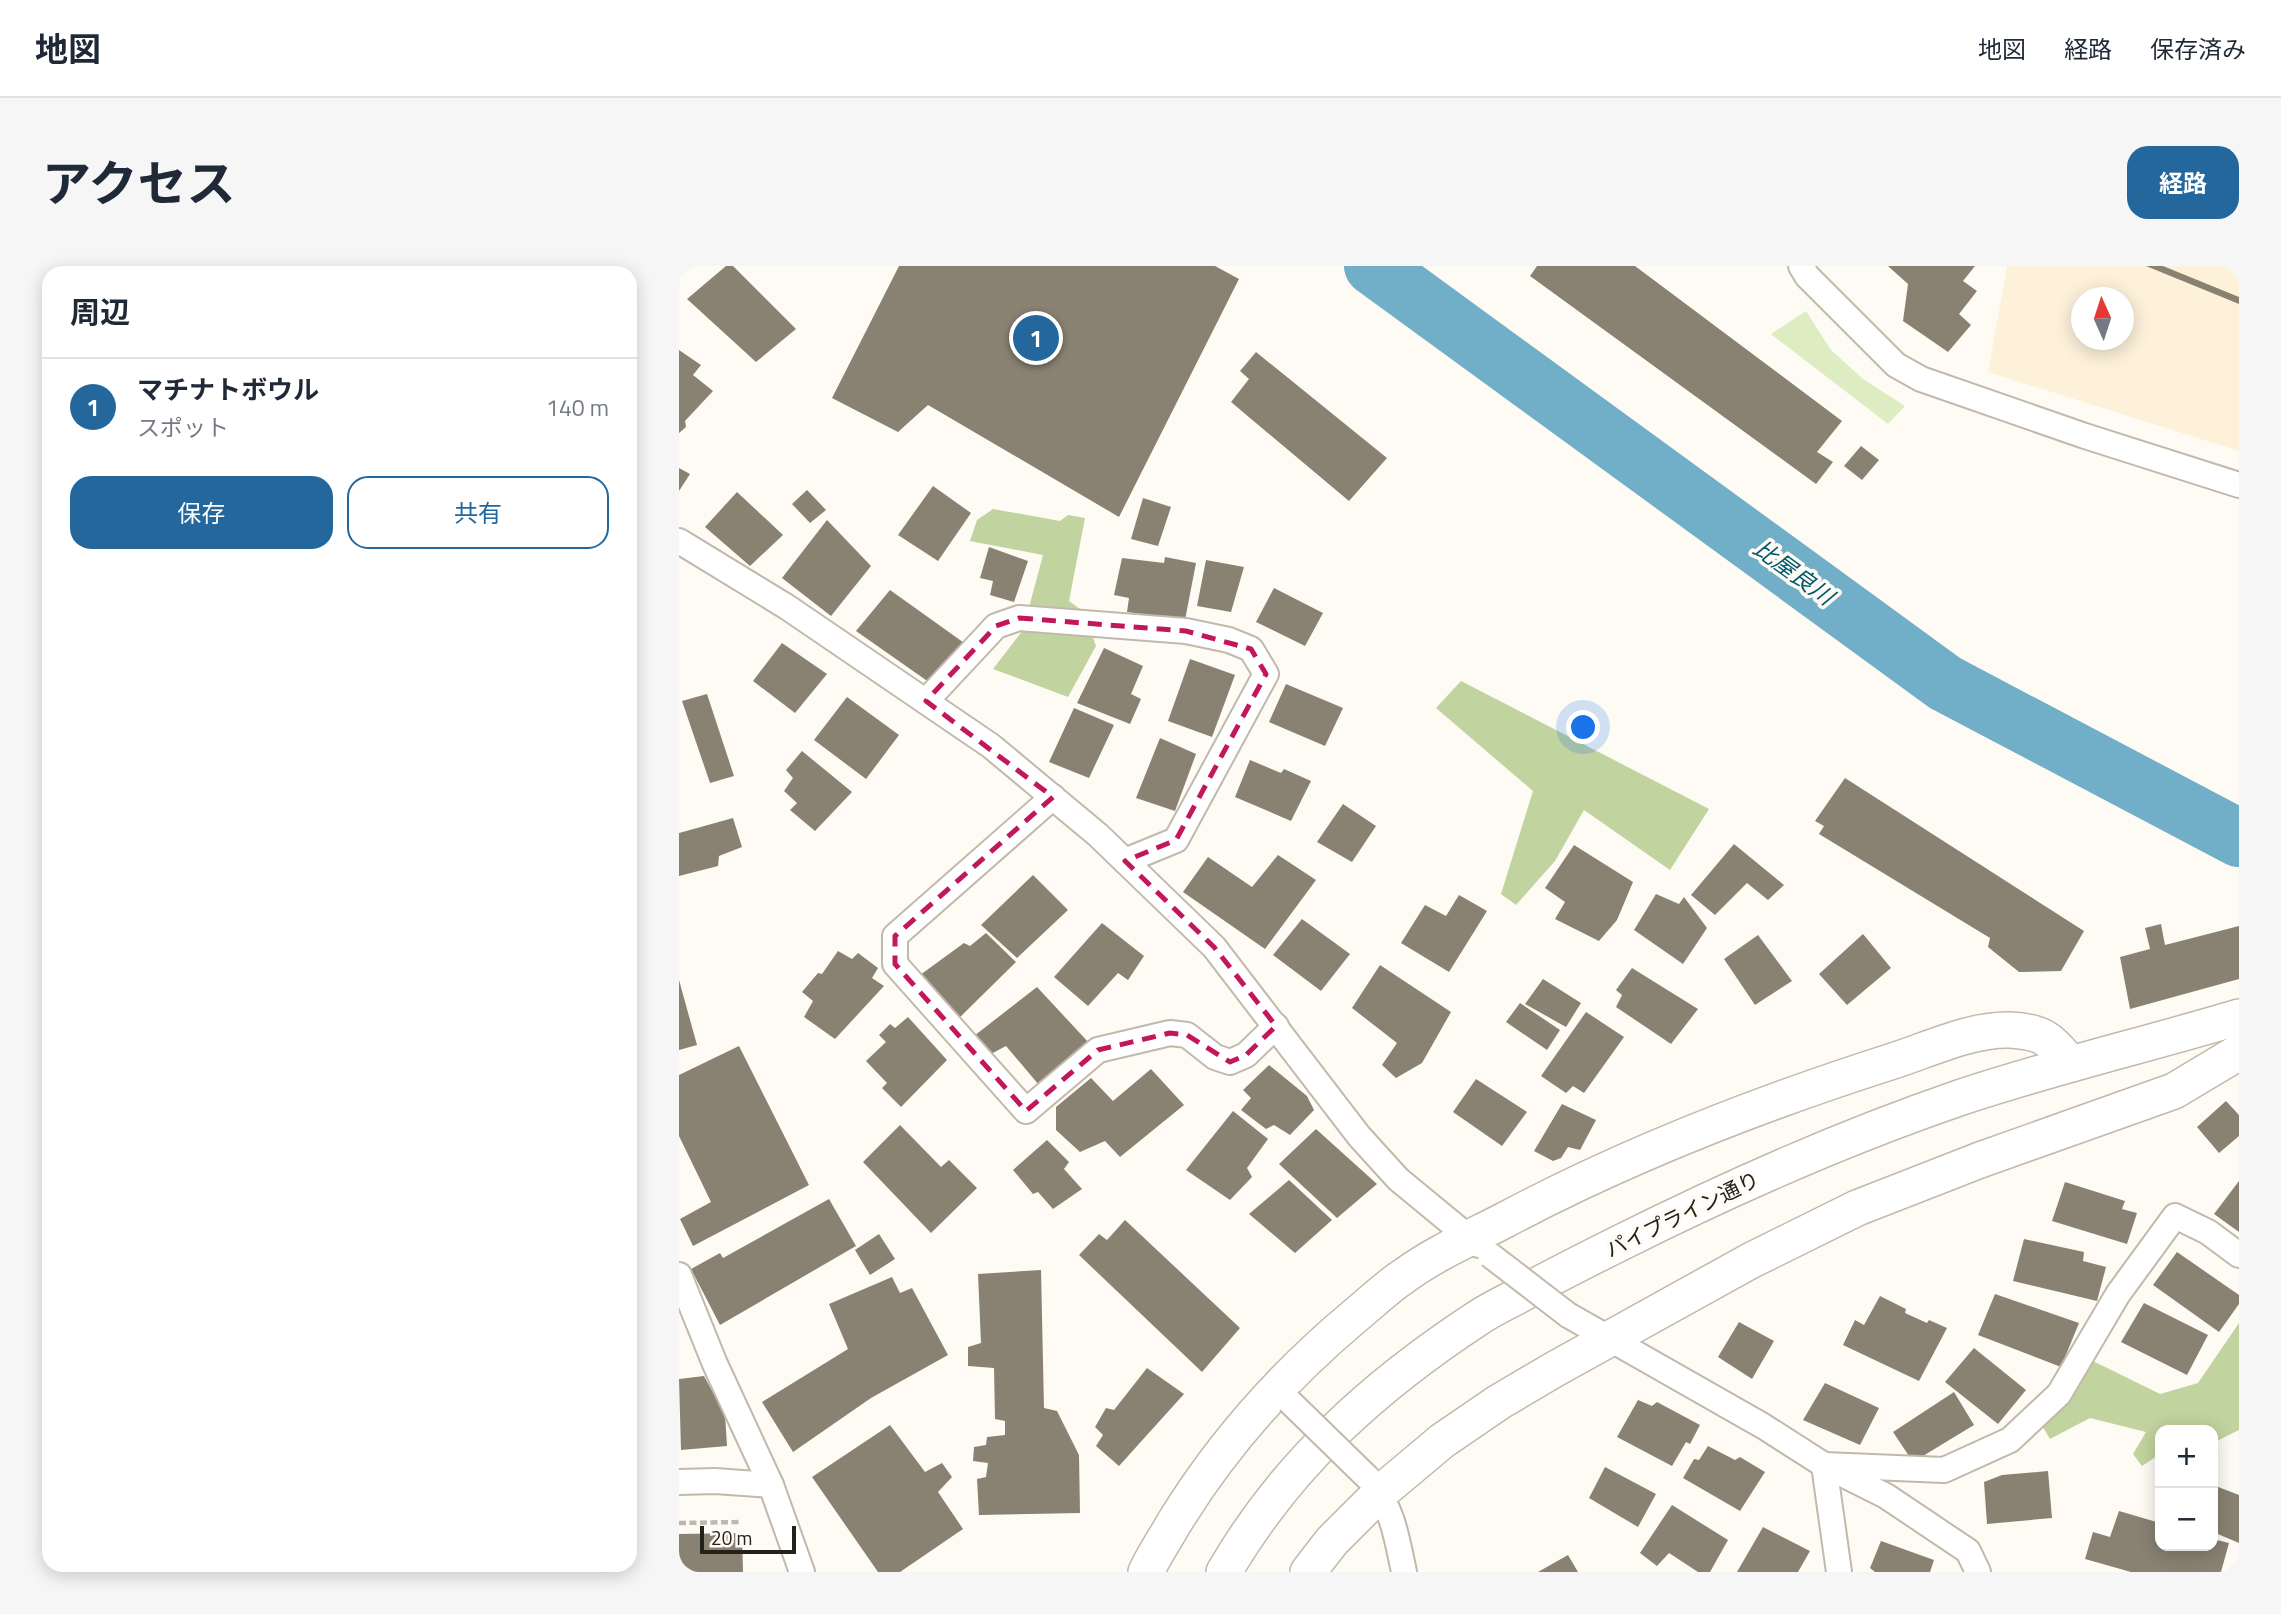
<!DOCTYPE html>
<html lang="ja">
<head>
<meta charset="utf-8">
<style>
  body { margin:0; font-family:"Titillium Web","Noto Sans JP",sans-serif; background:#f6f6f7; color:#1f2937 }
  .controls { position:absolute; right:21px; bottom:21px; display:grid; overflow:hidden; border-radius:14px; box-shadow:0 4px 18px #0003 }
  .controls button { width:63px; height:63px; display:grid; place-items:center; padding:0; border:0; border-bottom:2px solid #e0e1e3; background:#fff; color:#1f2937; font:35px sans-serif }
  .compass { position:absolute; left:1392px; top:21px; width:63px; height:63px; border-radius:50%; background:#fff; box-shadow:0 4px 18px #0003; rotate:357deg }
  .scale { position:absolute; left:21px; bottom:18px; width:96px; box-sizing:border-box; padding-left:7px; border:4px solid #24211b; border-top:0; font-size:19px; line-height:24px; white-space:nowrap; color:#24211b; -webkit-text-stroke:5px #fefbf4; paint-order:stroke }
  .you { position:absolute; left:905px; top:462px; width:24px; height:24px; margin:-18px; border:5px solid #fff; border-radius:50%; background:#1a73e8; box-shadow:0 0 0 10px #1a73e833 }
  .badge { display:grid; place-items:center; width:46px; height:46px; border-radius:50%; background:#23679c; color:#fff; font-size:23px; font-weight:700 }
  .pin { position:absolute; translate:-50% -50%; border:4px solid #fff; box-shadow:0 2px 7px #0006 }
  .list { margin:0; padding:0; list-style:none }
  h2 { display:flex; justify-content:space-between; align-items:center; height:91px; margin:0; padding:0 28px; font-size:30px }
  h2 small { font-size:23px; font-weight:400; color:#747a83 }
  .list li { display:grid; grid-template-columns:46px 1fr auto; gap:21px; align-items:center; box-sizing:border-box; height:98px; padding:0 28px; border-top:2px solid #e0e1e3 }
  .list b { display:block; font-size:26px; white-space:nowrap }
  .list p { margin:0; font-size:23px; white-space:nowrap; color:#747a83 }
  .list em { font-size:23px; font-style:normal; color:#747a83 }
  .actions { display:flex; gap:14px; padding:21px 28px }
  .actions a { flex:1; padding:16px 0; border:2px solid #23679c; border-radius:21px; text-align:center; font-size:24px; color:#23679c }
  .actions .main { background:#23679c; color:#fff }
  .map { position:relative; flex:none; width:1560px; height:1306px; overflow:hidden; border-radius:21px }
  header { display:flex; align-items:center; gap:42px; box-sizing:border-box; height:98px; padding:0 35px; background:#fff; border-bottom:2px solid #e0e1e3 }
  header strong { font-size:33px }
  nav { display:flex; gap:38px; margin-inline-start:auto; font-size:24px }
  .intro { display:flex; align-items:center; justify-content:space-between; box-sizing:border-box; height:168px; padding:0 42px }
  h1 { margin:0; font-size:49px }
  .button { padding:18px 32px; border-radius:21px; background:#23679c; color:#fff; font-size:24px; font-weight:700 }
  main { display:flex; gap:42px; padding:0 42px }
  aside { flex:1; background:#fff; border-radius:21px; box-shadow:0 4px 18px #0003 }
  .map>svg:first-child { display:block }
</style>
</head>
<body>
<header>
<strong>地図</strong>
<nav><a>地図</a><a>経路</a><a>保存済み</a></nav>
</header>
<div class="intro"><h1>アクセス</h1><a class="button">経路</a></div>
<main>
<aside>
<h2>周辺<small></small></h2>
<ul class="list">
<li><span class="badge">1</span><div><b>マチナトボウル</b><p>スポット</p></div><em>140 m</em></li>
</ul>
<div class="actions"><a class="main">保存</a><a>共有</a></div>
</aside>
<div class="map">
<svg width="1560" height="1306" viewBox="0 0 1560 1306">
  <rect width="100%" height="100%" fill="#fefbf4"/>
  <!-- built -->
  <path fill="#fdf1da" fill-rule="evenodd" d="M1328 0H1560V185L1309 106ZM1402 32H1444V74H1402Z"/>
  <!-- green -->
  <path fill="#deedc1" d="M1127 45 1152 84 1184 113 1226 140 1209 158 1092 68Z"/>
  <!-- forest -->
  <g fill="#c1d39e">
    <path d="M314 243 381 255 389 249 406 252 390 335 405 346 417 380 389 431 314 403 344 364 364 289 291 275 298 254Z"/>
    <path d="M782 415 1030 543 991 604 905 544 876 595 837 639 822 628 854 525 757 442Z"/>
    <path d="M1560 1057V1164L1534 1177V1164H1481V1188L1463 1200 1454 1188 1467 1166 1411 1152 1371 1173 1364 1161 1414 1095 1481 1128 1519 1117Z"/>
  </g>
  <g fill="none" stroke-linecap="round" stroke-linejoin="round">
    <!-- river -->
    <path stroke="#71aec7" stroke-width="58" d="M694 0 1266 417 1560 572"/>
  </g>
  <!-- building -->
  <g fill="#898273">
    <path d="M47 0H54L117 63 77 96 8 33Z"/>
    <path d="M220 0H536L560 13 440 251 249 139 219 166 153 132Z"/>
    <path d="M858 0H956L1163 155 1138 186 1154 196 1137 218 851 10Z"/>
    <path d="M1209 0H1296L1284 15 1298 25 1280 48 1292 59 1269 86 1224 55 1229 18Z"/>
    <path d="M1467 0H1484L1560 31V38Z"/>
    <path d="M0 84 22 99 14 109 34 125 6 155 7 161 0 167Z"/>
    <path d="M577 86 708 192 670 235 552 136 570 113 561 105Z"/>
    <path d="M1182 180 1200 194 1183 214 1165 200Z"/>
    <path d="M0 202 11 208 0 225Z"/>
    <path d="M254 220 292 247 259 295 219 269Z"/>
    <path d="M128 224 147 244 131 257 113 238Z"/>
    <path d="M58 226 104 269 71 300 26 261Z"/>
    <path d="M464 232 492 241 479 280 452 273Z"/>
    <path d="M148 254 192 300 152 350 103 312Z"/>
    <path d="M310 281 349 295 335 336 311 329 314 315 301 312Z"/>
    <path d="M486 291 517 297 506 354 448 346 450 332 435 329 443 292 485 297Z"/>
    <path d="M527 294 565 301 552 346 518 340Z"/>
    <path d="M595 322 644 347 626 380 577 356Z"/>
    <path d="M211 324 288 379 254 419 177 365Z"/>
    <path d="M103 377 148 408 116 447 74 415Z"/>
    <path d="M425 382 464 400 452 428 462 433 451 458 398 437Z"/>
    <path d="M511 393 556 409 533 471 489 455Z"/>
    <path d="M607 418 664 442 646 480 590 456Z"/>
    <path d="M28 428 55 510 31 517 3 435Z"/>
    <path d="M168 431 220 469 187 513 135 474Z"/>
    <path d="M395 442 435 459 410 512 370 496Z"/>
    <path d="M481 472 517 488 496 545 457 532Z"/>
    <path d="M123 485 173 526 136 565 111 544 118 537 105 525 114 512 107 504Z"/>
    <path d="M571 494 602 507 605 503 632 515 612 555 556 531Z"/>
    <path d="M1166 512 1405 665 1382 705 1340 706 1309 681 1311 672 1140 568 1145 560 1136 555Z"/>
    <path d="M664 538 697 560 673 596 638 576Z"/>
    <path d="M54 552 63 581 40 590 39 600 0 610V567Z"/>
    <path d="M1055 578 1105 619 1089 634 1068 617 1036 649 1012 629Z"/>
    <path d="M895 579 954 616 938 654 920 675 876 653 886 636 866 622Z"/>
    <path d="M599 589 637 614 586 683 504 626 529 591 573 621Z"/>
    <path d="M354 609 389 644 338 692 302 659Z"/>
    <path d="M977 628 1000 638 1005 631 1028 662 1004 698 955 664Z"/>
    <path d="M780 629 808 645 770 706 722 677 746 639 767 650Z"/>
    <path d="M623 653 671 688 642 725 594 689Z"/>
    <path d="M423 657 465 690 449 714 439 707 409 740 375 711Z"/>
    <path d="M1482 658 1486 679 1560 660V713L1451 743 1441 691 1471 683 1466 662Z"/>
    <path d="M307 667 337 696 277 755 237 712 285 677 291 680Z"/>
    <path d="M1184 668 1212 702 1168 739 1140 708Z"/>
    <path d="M1079 669 1113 715 1076 739 1045 693Z"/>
    <path d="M159 685 173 693 179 687 199 702 193 712 205 720 156 773 125 751 134 735 123 726 139 707 143 708Z"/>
    <path d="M701 699 772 746 743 797 717 812 703 799 718 777 673 742Z"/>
    <path d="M953 702 1019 743 992 778 937 741 943 729 937 724Z"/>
    <path d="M864 713 902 737 887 761 846 738Z"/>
    <path d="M0 714 18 779 0 784Z"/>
    <path d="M358 721 411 778 360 819 327 780 310 789 295 770Z"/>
    <path d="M841 737 881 764 868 784 827 756Z"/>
    <path d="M907 746 945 771 905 827 894 820 887 827 862 810Z"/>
    <path d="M229 751 268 794 222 841 203 822 208 817 187 795 207 776 200 769 211 758 216 762Z"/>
    <path d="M60 780 130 919 14 980 1 953 32 936 0 870V809Z"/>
    <path d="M590 799 628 830 635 844 611 869 595 859 587 863 562 844 572 832 564 824Z"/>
    <path d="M472 803 505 839 441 891 426 875 401 886 377 864V841L412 812 434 835Z"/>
    <path d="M797 813 848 846 823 880 774 846Z"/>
    <path d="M1547 835 1560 849V870L1540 887 1518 861Z"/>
    <path d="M883 838 917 854 901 884 889 881 882 892 874 895 855 885Z"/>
    <path d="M554 845 589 873 568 902 573 911 551 934 507 904Z"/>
    <path d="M221 859 262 901 270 894 298 922 252 967 184 896Z"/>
    <path d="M637 863 698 918 658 952 600 898Z"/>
    <path d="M368 874 390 896 385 903 403 923 374 943 359 926 354 928 334 904Z"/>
    <path d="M610 914 653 954 616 987 570 948Z"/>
    <path d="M1560 915V966L1535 948Z"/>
    <path d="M1386 916 1446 935 1443 943 1458 947 1448 978 1373 955Z"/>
    <path d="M150 933 177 980 41 1059 12 1003 41 987 44 992Z"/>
    <path d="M446 954 561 1062 523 1106 400 989 420 968 428 974Z"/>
    <path d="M200 968 216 993 191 1009 176 984Z"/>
    <path d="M1345 973 1405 986 1404 995 1427 1001 1418 1035 1334 1015Z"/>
    <path d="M1498 986 1560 1029V1038L1540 1066 1474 1019Z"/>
    <path d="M362 1004 365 1142 378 1145 400 1189 401 1247 300 1249 298 1213 307 1211 309 1197 294 1195 295 1181 307 1179 308 1171 326 1169V1155L316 1153 315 1102 289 1100V1081L302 1077 299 1008Z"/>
    <path d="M213 1011 221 1027 233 1022 269 1089 192 1132 114 1186 83 1136 169 1083 150 1038Z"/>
    <path d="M1316 1028 1400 1057 1382 1101 1299 1069Z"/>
    <path d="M1201 1030 1227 1043 1226 1047 1248 1057 1250 1054 1268 1062 1240 1115 1164 1079 1176 1054 1185 1059Z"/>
    <path d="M1465 1037 1529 1069 1508 1109 1442 1076Z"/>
    <path d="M1060 1056 1095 1075 1073 1113 1039 1091Z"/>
    <path d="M1295 1082 1347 1124 1319 1158 1266 1116Z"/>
    <path d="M468 1102 505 1128 440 1200 417 1180 424 1169 416 1161 427 1142 435 1144Z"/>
    <path d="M25 1110 46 1148 48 1180 2 1184 0 1113Z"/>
    <path d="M1146 1117 1200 1142 1181 1179 1124 1154Z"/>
    <path d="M1275 1126 1295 1159 1234 1196 1214 1166Z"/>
    <path d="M959 1134 973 1140 978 1136 1021 1159 1011 1178 1007 1176 993 1200 938 1171Z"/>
    <path d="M211 1159 246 1206 263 1197 273 1211 259 1226 284 1263 221 1306H199L133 1211Z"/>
    <path d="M1029 1180 1056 1194 1061 1191 1086 1206 1061 1245 1004 1212 1015 1193 1020 1194Z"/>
    <path d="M926 1201 977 1228 959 1261 910 1232Z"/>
    <path d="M1369 1205 1373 1252 1308 1258 1305 1216 1323 1209Z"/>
    <path d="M1534 1219 1560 1229V1277L1534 1266Z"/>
    <path d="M993 1239 1049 1274 1031 1306H1019L990 1287 978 1300 961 1287Z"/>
    <path d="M1440 1245 1481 1257V1280H1534V1273L1550 1277 1542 1306H1452L1406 1293 1414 1266 1431 1271Z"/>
    <path d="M1084 1261 1131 1285 1119 1306H1058Z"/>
    <path d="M63 1267 64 1306H0V1268Z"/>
    <path d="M1202 1275 1255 1294 1251 1306H1196L1191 1302Z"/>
    <path d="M889 1289 899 1306H859Z"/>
  </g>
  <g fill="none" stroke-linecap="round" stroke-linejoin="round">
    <defs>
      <g id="minor">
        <path d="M1122 0 1128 10 1217 99 1242 113 1406 170 1560 219"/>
        <path d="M0 275 108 341 312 480 419 569 535 681 680 870 719 913 799 979"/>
        <path d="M247 435 317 360 340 352 507 365 550 374 572 383 587 408 497 574 446 595"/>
        <path d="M374 531 216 670V698L347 845 419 784 491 767 508 769 536 791 551 796 567 789 597 760"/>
        <path d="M0 1009 36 1098 92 1219 123 1306"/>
        <path d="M889 1049 1084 1160 1145 1199 1207 1230 1289 1285 1299 1306"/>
        <path d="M1145 1199 1265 1204 1331 1174 1380 1128 1439 1028 1496 950 1529 966 1560 989"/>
        <path d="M1145 1199 1160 1306"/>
        <path d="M0 1216 36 1215 92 1219"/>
        <path d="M692 1216C714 1243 718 1273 725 1306"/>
      </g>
      <g id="secondary">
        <path d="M467 1306C475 1289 486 1273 495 1257 544 1177 605 1109 677 1049 693 1036 708 1021 725 1010 755 988 791 972 824 955 948 889 1082 837 1217 794 1253 782 1293 763 1331 764 1366 766 1370 773 1392 798"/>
        <path d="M545 1306C608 1198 695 1120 799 1052 814 1042 830 1035 846 1026 877 1009 909 993 941 977 1051 922 1163 872 1280 832 1372 801 1467 779 1560 751"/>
        <path d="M629 1306 653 1275 701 1227 763 1175 820 1136 876 1103 1071 995 1178 942 1301 894 1495 825 1560 786"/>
      </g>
    </defs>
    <!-- minor casing -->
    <use href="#minor" stroke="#c1b9aa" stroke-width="28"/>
    <!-- secondary casing -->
    <use href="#secondary" stroke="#c1b9aa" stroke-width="38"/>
    <!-- path -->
    <path stroke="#bbb8b1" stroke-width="4.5" stroke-dasharray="7 3.5" stroke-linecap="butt" d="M0 1257 60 1256"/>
    <!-- minor -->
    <use href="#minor" stroke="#fff" stroke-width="24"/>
    <!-- secondary -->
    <use href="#secondary" stroke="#fff" stroke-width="35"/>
    <defs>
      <g id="minor-bridge">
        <path d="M811 989 889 1049"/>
        <path d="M610 1135 690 1213"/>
      </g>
    </defs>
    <!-- minor-bridge casing -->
    <use href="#minor-bridge" stroke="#c1b9aa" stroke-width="28" stroke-linecap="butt"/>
    <!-- minor-bridge -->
    <use href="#minor-bridge" stroke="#fff" stroke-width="24"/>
  </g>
  <!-- marked area -->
  <path fill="none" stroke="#c2185b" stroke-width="5" stroke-dasharray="14 9" stroke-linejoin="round" d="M340 352 507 365 572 383 587 408 497 574 446 595 535 681 597 760 567 789 551 796 508 769 491 767 419 784 347 845 216 698V670L374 531 247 435 317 360Z"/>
  <g text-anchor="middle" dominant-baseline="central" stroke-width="7" stroke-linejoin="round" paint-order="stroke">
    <!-- street labels -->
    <g font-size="21" fill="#24211b" stroke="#fefbf4">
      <text transform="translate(1003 948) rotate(-26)">パイプライン通り</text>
    </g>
    <!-- water labels -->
    <g font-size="23" font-style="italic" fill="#005871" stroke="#fefbf4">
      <text transform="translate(1115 306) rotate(36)">比屋良川</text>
    </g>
  </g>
</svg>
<div class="controls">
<button>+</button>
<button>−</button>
</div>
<svg class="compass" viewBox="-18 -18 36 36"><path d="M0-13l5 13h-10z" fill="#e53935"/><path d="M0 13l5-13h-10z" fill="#747a83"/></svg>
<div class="scale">20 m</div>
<div class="you"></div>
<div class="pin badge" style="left:357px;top:72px">1</div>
</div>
</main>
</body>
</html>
